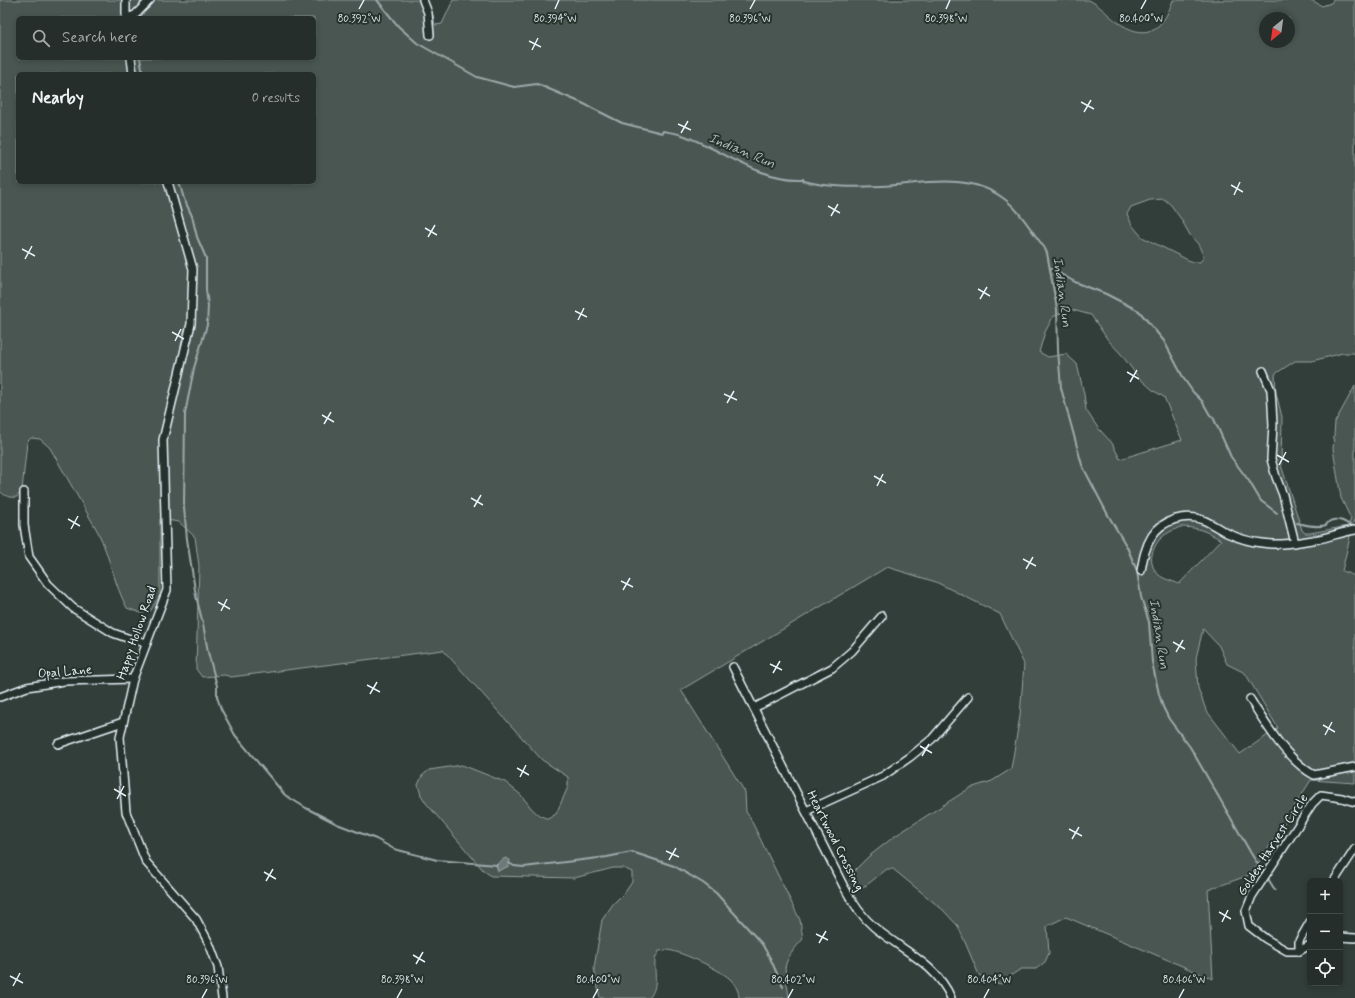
<!DOCTYPE html>
<html lang="en">
<head>
<meta charset="utf-8">
<style>
  body { margin:0; font-family:Mynerve,sans-serif; background:#323a37; color:#f1f3f6 }
  .controls { position:absolute; right:12px; bottom:12px; display:grid; overflow:hidden; border-radius:6px; box-shadow:0 2px 6px #0003 }
  .controls button { width:36px; height:36px; display:grid; place-items:center; padding:0; border:0; border-bottom:1px solid #424a47; background:#262e2b; color:#f1f3f6; font:20px sans-serif }
  .compass { position:absolute; left:1259px; top:12px; width:36px; height:36px; border-radius:50%; background:#262e2b; box-shadow:0 2px 6px #0003; rotate:209deg }
  .list { margin:0; padding:0; list-style:none }
  h2 { display:flex; justify-content:space-between; align-items:center; height:52px; margin:0; padding:0 16px; font-size:17px }
  h2 small { font-size:13px; font-weight:400; color:#a4a8a9 }
  .icon { flex:none; width:22px; height:22px; fill:none; stroke:currentColor; stroke-width:2; stroke-linecap:round; stroke-linejoin:round }
  .map { position:relative; flex:none; width:1355px; height:998px; overflow:hidden }
  .search { position:absolute; background:#262e2b; box-shadow:0 2px 6px #0003; left:16px; top:16px; width:300px; height:44px; display:flex; align-items:center; gap:10px; box-sizing:border-box; padding:0 14px; border-radius:6px; color:#a4a8a9; font-size:15px }
  .panel { position:absolute; background:#262e2b; box-shadow:0 2px 6px #0003; left:16px; top:72px; width:300px; height:112px; border-radius:6px }
  .map>svg:first-child { display:block }
</style>
</head>
<body>
<div class="map">
<svg width="1355" height="998" viewBox="0 0 1355 998">
  <rect width="100%" height="100%" fill="#323e39"/>
  <filter id="ink" filterUnits="userSpaceOnUse"><feTurbulence type="fractalNoise" baseFrequency=".025" numOctaves="2"/><feDisplacementMap in="SourceGraphic" scale="8" xChannelSelector="R" yChannelSelector="G"/><feConvolveMatrix kernelMatrix="1 2 1 2 8 2 1 2 1" color-interpolation-filters="sRGB"/></filter>
  <g filter="url(#ink)">
    <!-- green -->
    <path fill="#495651" stroke="#98a4a4" fill-rule="evenodd" d="M0 0H423L433 15 435 25 442 24 453 0H1089C1099 5 1107 14 1116 21 1145 42 1163 31 1173 0H1311L1322 6 1331 3 1333 0H1355V354L1353 353H1343L1312 361H1295L1275 374 1276 393 1282 417 1281 465 1302 530 1305 533H1310L1348 526 1351 519 1341 498 1333 449 1335 422 1355 386V521L1354 520 1342 571 1355 576V783L1311 780 1252 874 1208 890 1213 979 1066 917 1047 926 1049 953 1045 962 1036 969H1021L1010 976 1003 984 994 983 979 975 958 926 943 910 893 869H887L859 891 854 889 850 880 855 870 868 857 895 836 970 788 992 781 1011 769 1020 716 1024 664 1000 614 936 582 887 567 681 690 745 792 746 812 749 816 800 920 803 939C796 947 787 956 785 968L789 998H739C739 992 736 986 732 981 724 971 682 952 668 950 666 950 662 951 659 951 658 954 655 957 655 960 654 974 659 987 649 998H600L594 968 602 920 613 904 626 891 632 882V872L623 868H613L574 878 491 876 483 870 426 803 421 795 418 785 422 776 429 770 462 765 505 782 521 795 532 809 539 815 548 819 556 814 568 787V777L542 760 443 650 231 677 225 675 202 677 196 669 199 566 195 537 179 522 160 519V595L150 612 141 613 127 608C114 584 110 557 98 532L50 448 40 439 31 438 27 442 22 490 17 497C10 498 4 496 0 491ZM18 18H314V58H18ZM1265 18H1289V42H1265ZM18 74H314V182H18ZM1164 199 1171 205 1181 219 1190 235 1198 244 1204 257 1200 262H1192L1142 237 1132 225 1127 214 1131 207 1150 200ZM1069 309 1091 315 1108 340 1121 354 1138 377 1154 391 1164 397 1182 440 1120 459 1112 443 1098 428 1086 410 1084 394 1077 364 1066 354 1048 357 1039 352 1045 332 1053 317ZM1180 527C1198 527 1206 531 1221 540L1179 584C1173 581 1163 579 1159 575 1147 564 1151 549 1161 538 1166 533 1174 530 1180 527ZM1203 629 1219 646 1227 664 1245 673 1278 728 1240 754 1206 710 1198 688 1196 658Z"/>
    <!-- water -->
    <path fill="#6d7978" stroke="#9ea9ab" d="M505 858 510 860 509 866 498 871 496 865Z"/>
    <g fill="none" stroke-linecap="round" stroke-linejoin="round">
      <!-- stream -->
      <g stroke="#9ea9ab" stroke-width="2">
        <path d="M141 0V5"/>
        <path d="M377 0 398 26 417 43 477 77 514 87 537 84 582 103 622 123 662 133 663 131C669 132 676 133 682 135 722 149 758 181 803 179L804 181C829 188 856 187 882 186 922 184 968 172 1003 198 1019 209 1032 232 1044 247L1047 253 1057 309 1058 350 1061 388 1082 465 1108 515 1127 547 1137 571 1141 597 1149 622 1152 662 1159 694 1163 707 1169 719 1190 747 1252 855 1264 874"/>
        <path d="M140 58 143 74"/>
        <path d="M179 182 184 199 192 216 197 237 206 258V289L208 306 207 325 194 368 185 414 184 508 187 539 196 596 203 624 208 652 217 686V697L221 709 235 735 285 795 306 808 337 824 376 839 394 849 437 860 497 865"/>
        <path d="M1050 268 1075 282 1106 294 1139 311 1164 341 1184 379 1193 392 1202 401 1210 415 1213 417 1231 457 1249 481 1261 501 1277 513"/>
        <path d="M1297 523C1306 525 1317 528 1326 525 1327 524 1329 521 1330 521 1339 517 1347 523 1354 528"/>
        <path d="M509 863 514 866 524 867 607 857 632 852 674 866 703 883 716 893 762 944 770 958 783 987"/>
        <path d="M1267 877 1275 890"/>
      </g>
      <defs>
        <g id="street">
          <path d="M423 0 428 13 430 35"/>
          <path d="M126 18 135 15 150 0"/>
          <path d="M126 18V0"/>
          <path d="M131 58 133 74"/>
          <path d="M168 182 193 269 191 324 163 440 167 590 133 679 120 737 126 812 146 862 196 919 209 943 218 967 222 998"/>
          <path d="M1263 371 1271 390 1272 406 1273 425 1271 459 1276 477 1283 495 1295 543"/>
          <path d="M24 492V525L29 557 48 584 73 608 113 633 130 639 147 643"/>
          <path d="M1141 571C1143 559 1145 547 1152 536 1162 520 1186 513 1203 520 1211 523 1219 529 1227 533 1238 538 1250 542 1262 543 1280 546 1301 542 1319 539 1332 536 1343 532 1355 530"/>
          <path d="M733 667 844 887C852 902 861 916 874 927 900 949 937 964 951 998"/>
          <path d="M0 697 27 687 64 681 133 679"/>
          <path d="M1250 699C1266 725 1287 760 1314 775L1355 767"/>
          <path d="M754 708 832 668 852 651 882 616"/>
          <path d="M58 744 123 722"/>
          <path d="M806 811 883 776 910 757 932 739 968 697"/>
          <path d="M1334 881 1355 849"/>
          <path d="M1310 922 1299 941V951H1287L1266 939 1249 926 1246 911 1252 896 1312 804 1321 795 1342 798 1355 802"/>
          <path d="M1340 937 1355 938"/>
          <path d="M1299 951 1310 945"/>
        </g>
      </defs>
      <!-- street casing -->
      <use href="#street" stroke="#e8f1f8" stroke-width="10"/>
      <!-- street -->
      <use href="#street" stroke="#26332d" stroke-width="7"/>
    </g>
  </g>
  <!-- ticks -->
  <path fill="none" stroke="#e8f1f8" stroke-width="1.5" d="M359 9 364 0M555 9 559 0M750 9 755 0M946 9 950 0M1141 9 1146 0M529 41 541 47M532 50 538 38M1081 102 1094 109M1084 112 1091 100M678 124 691 130M681 133 688 121M1231 185 1243 192M1234 195 1240 182M828 206 840 213M831 216 838 204M425 228 437 235M428 237 435 225M22 249 35 256M25 259 32 246M978 289 990 296M980 299 987 287M575 311 587 317M578 320 584 308M172 332 184 339M175 341 181 329M1127 372 1139 379M1130 382 1137 370M724 394 737 400M727 403 734 391M322 415 334 422M324 424 331 412M1277 455 1289 462M1279 465 1286 452M874 476 886 483M877 486 883 474M471 498 483 505M474 507 481 495M68 519 80 526M71 529 78 516M1023 559 1036 566M1026 569 1033 557M621 581 633 587M623 590 630 578M218 602 230 609M221 611 227 599M1173 642 1185 649M1176 652 1183 640M770 664 782 670M773 673 780 661M367 685 380 692M370 694 377 682M1323 725 1335 732M1325 735 1332 722M920 746 932 753M922 756 929 744M517 768 529 775M520 777 526 765M114 789 126 796M117 799 124 786M1069 829 1082 836M1072 839 1079 827M666 851 679 857M669 860 676 848M264 872 276 879M266 881 273 869M1219 912 1231 919M1222 922 1228 910M816 934 828 940M819 943 826 931M413 955 425 962M416 964 423 952M10 976 23 983M13 986 20 973M202 998 207 989M397 998 402 989M593 998 598 989M788 998 793 989M984 998 989 989M1179 998 1184 989"/>
  <g text-anchor="middle" dominant-baseline="central" stroke-width="4" stroke-linejoin="round" paint-order="stroke">
    <!-- street labels -->
    <g font-size="13" fill="#e8f1f8" stroke="#26332d">
      <text transform="translate(137 633) rotate(-71)">Happy Hollow Road</text>
      <text transform="translate(65 672) rotate(-5)">Opal Lane</text>
      <text transform="translate(835 841) rotate(63)">Heartwood Crossing</text>
      <text transform="translate(1273 845) rotate(-57)">Golden Harvest Circle</text>
    </g>
    <!-- water labels -->
    <g font-size="14" font-style="italic" fill="#b1bbbe" stroke="#26332d">
      <text transform="translate(742 151) rotate(23)">Indian Run</text>
      <text transform="translate(1062 292) rotate(82)">Indian Run</text>
      <text transform="translate(1159 634) rotate(81)">Indian Run</text>
    </g>
  </g>
  <g font-size="10" text-anchor="middle" fill="#e8f1f8" stroke="#26332d" stroke-width="4" stroke-linejoin="round" paint-order="stroke">
    <text x="359" y="22">80.392°W</text>
    <text x="555" y="22">80.394°W</text>
    <text x="750" y="22">80.396°W</text>
    <text x="946" y="22">80.398°W</text>
    <text x="1141" y="22">80.400°W</text>
    <text x="207" y="983">80.396°W</text>
    <text x="402" y="983">80.398°W</text>
    <text x="598" y="983">80.400°W</text>
    <text x="793" y="983">80.402°W</text>
    <text x="989" y="983">80.404°W</text>
    <text x="1184" y="983">80.406°W</text>
  </g>
</svg>
<div class="controls">
<button>+</button>
<button>−</button>
<button><svg class="icon" aria-label="locate" viewBox="0 0 24 24"><circle cx="12" cy="12" r="6"/><path d="M12 2v4M12 18v4M2 12h4M18 12h4"/></svg></button>
</div>
<svg class="compass" viewBox="-18 -18 36 36"><path d="M0-13l5 13h-10z" fill="#e53935"/><path d="M0 13l5-13h-10z" fill="#a4a8a9"/></svg>
<div class="search"><svg class="icon" aria-label="search" viewBox="0 0 24 24"><circle cx="10" cy="10" r="6"/><path d="M15 15l6 6"/></svg>Search here</div>
<section class="panel">
<h2>Nearby<small>0 results</small></h2>
<ul class="list">
</ul>
</section>
</div>
</body>
</html>
